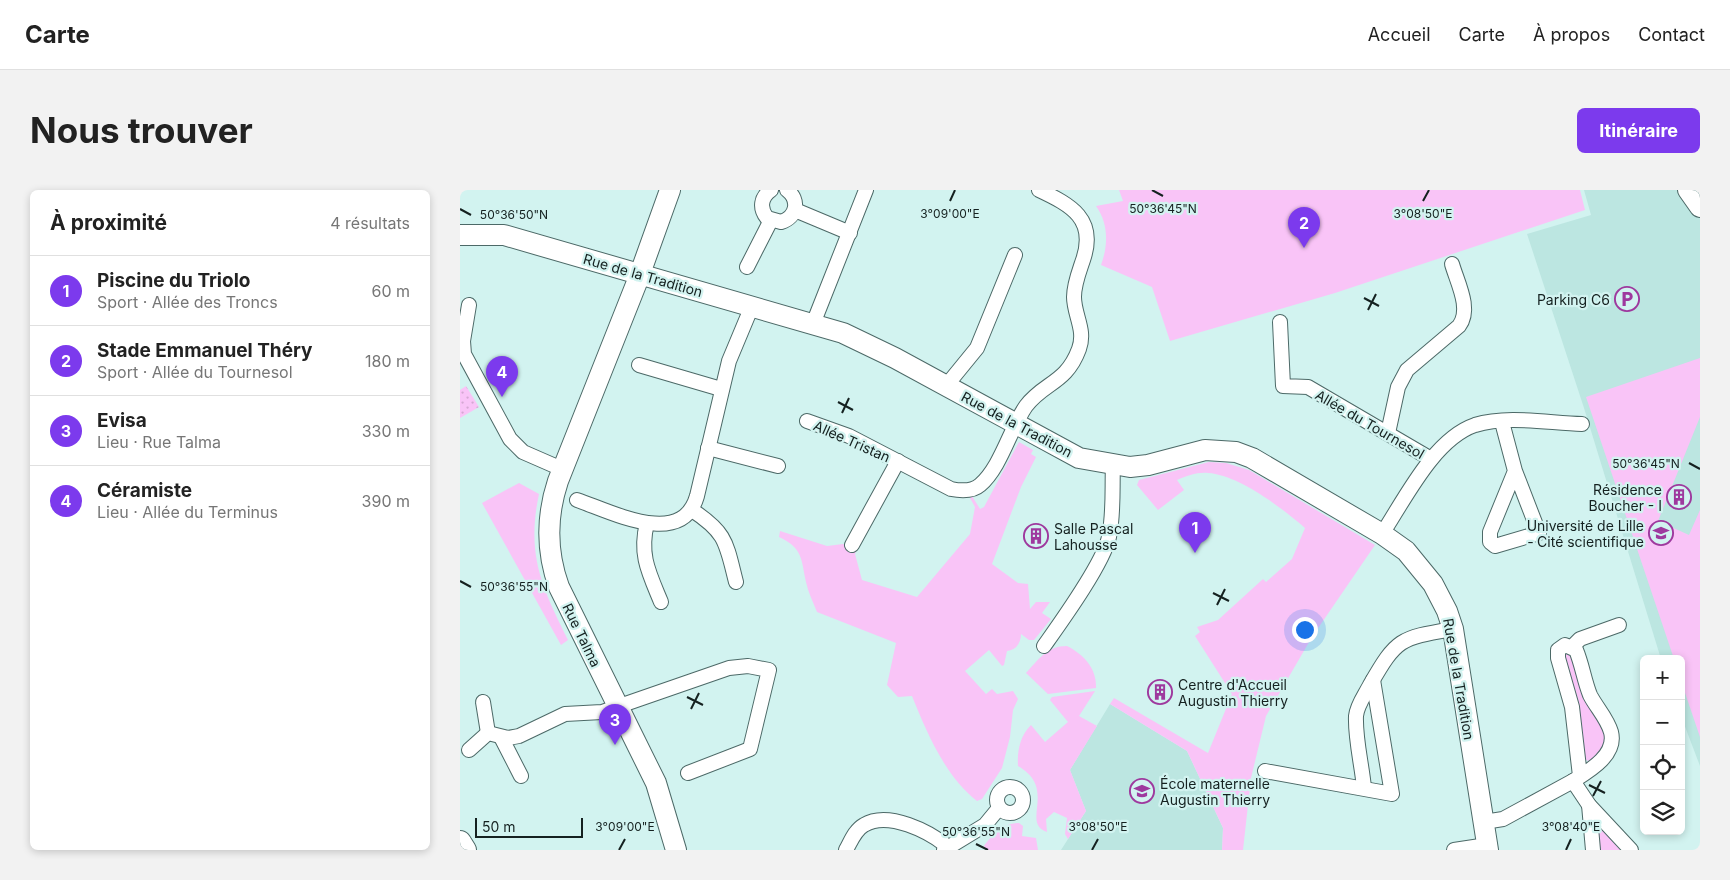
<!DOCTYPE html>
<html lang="fr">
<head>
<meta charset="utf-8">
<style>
  body { margin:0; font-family:Inter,sans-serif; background:#f2f2f2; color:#222 }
  .controls { position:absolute; right:15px; bottom:15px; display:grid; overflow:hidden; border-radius:8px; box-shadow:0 2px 8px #0003 }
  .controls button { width:45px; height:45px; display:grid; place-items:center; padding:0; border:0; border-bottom:1px solid #e0e0e0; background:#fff; color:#222; font:25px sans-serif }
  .scale { position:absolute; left:15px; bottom:12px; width:108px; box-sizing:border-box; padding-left:5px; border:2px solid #152120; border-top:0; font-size:14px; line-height:18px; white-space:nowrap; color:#152120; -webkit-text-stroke:4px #d2f3f0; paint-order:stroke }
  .you { position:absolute; left:844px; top:439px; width:18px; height:18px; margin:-12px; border:4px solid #fff; border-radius:50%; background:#1a73e8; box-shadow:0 0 0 8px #1a73e833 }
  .badge { display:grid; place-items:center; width:32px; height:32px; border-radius:50%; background:#7c3aed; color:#fff; font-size:16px; font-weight:700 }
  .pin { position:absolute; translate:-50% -41px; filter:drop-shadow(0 1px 2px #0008) }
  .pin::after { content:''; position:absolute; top:26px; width:18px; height:15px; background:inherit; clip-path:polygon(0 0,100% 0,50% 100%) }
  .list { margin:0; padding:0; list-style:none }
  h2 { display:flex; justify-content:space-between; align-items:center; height:65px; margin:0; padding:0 20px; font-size:21px }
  h2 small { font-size:16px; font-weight:400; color:#767676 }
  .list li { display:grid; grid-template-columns:32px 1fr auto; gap:15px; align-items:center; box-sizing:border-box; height:70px; padding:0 20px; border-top:1px solid #e0e0e0 }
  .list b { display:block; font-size:19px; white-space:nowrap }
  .list p { margin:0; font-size:16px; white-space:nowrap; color:#767676 }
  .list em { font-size:16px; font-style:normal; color:#767676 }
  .icon { flex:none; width:28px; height:28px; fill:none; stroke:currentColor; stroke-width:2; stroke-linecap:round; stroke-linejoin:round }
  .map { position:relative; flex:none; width:1240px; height:660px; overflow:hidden; border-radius:8px }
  header { display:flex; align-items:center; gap:30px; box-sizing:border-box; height:70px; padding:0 25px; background:#fff; border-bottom:1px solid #e0e0e0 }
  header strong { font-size:24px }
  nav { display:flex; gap:28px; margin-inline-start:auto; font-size:18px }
  .intro { display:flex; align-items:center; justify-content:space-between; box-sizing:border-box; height:120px; padding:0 30px }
  h1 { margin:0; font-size:35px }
  .button { padding:12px 22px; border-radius:8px; background:#7c3aed; color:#fff; font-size:18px; font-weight:700 }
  main { display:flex; gap:30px; padding:0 30px }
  aside { flex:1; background:#fff; border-radius:8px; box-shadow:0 2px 8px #0003 }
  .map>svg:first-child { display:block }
</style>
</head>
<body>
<header>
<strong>Carte</strong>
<nav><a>Accueil</a><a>Carte</a><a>À propos</a><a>Contact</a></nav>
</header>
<div class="intro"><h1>Nous trouver</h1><a class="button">Itinéraire</a></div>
<main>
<aside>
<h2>À proximité<small>4 résultats</small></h2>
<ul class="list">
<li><span class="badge">1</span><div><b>Piscine du Triolo</b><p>Sport · Allée des Troncs</p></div><em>60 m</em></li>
<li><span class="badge">2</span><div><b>Stade Emmanuel Théry</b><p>Sport · Allée du Tournesol</p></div><em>180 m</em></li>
<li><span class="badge">3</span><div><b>Evisa</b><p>Lieu · Rue Talma</p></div><em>330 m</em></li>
<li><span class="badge">4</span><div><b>Céramiste</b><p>Lieu · Allée du Terminus</p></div><em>390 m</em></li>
</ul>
</aside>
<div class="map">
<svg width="1240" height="660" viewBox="0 0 1240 660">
  <defs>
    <pattern id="park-dots" width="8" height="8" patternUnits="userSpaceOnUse" patternTransform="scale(1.25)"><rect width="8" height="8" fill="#f9c4f7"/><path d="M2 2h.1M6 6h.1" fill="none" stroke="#d5a8d3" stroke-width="1.8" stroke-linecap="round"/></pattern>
  </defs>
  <rect width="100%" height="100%" fill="#d2f3f0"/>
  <!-- built -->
  <g fill="#bce6e1">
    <path d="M1124 0H1240V576L1221 526V469H1201L1124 218 1067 44 1131 25Z"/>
    <path d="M650 514 727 561 763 638 762 660H601L626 621 610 580Z"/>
  </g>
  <!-- green -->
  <g fill="#f9c4f7">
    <path d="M659 0H1120L1125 20 875 103 710 151 692 97 641 75C648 56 649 34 636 16L663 11Z"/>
    <path d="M1240 168V227L1198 331 1229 345 1240 320V547L1221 491V469H1214L1126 207Z"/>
    <path d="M559 252 573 260 571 264 576 267 561 297 532 374 558 393 568 394 570 419 576 412H590L582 423 591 429 574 450H569L561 444C561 453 556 460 547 461L544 475 542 476 529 460 505 481 526 504 532 499 537 504 553 501 558 509 553 520 550 547 542 578 522 609 517 611C485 586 467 543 452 506L438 507 427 495 436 453 357 422C353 412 348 402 346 392 341 369 343 358 319 347L320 341 367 356 383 354 397 359 395 364 402 390 457 407 510 344 515 317 510 308 512 306 520 319 524 317Z"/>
    <path d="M749 272 766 273 789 280 915 355 852 447 806 526 791 588 783 660H762L763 638 727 561 650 514 654 508 748 563 772 504 735 446 740 442 737 437 758 430 803 389 806 392 832 369 845 338C822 318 779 285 748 283 737 282 727 286 717 290L724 300 698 320 677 295 679 290Z"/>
    <path d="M59 293 79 304C66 365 82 397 108 450L101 455 22 313Z"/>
    <path d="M607 456C623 464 637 478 636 498L588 504 566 483C579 469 587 456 607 456Z"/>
    <path d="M1103 462H1110L1148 552 1132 573 1123 568Z"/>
    <path d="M635 501 619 526 637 536 610 580 626 621 608 649 605 644 607 628 594 622 586 629 587 642C560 633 598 599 558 576 557 561 560 546 571 535L585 552 608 532 590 510 592 507Z"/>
    <path d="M1135 630 1165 660H1136Z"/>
    <path d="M559 633 563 636 562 646 576 648 578 660H526L524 656C534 643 541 634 559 633Z"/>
  </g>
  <!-- park -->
  <path fill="url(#park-dots)" d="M6 196 19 217 0 228V200Z"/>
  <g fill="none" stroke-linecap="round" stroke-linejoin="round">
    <defs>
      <g id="street">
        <path d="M311 0C301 7 299 18 307 28L321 32C337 27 340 10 327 0"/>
        <path d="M335 20 390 43"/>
        <path d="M287 77 311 30"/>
        <path d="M9 115 3 151 4 164 50 249 63 262 102 279"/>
        <path d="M820 132 823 196 848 197 971 269"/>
        <path d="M353 134 406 0"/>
        <path d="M179 175 261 199"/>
        <path d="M486 196 517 158 555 65"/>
        <path d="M347 231 389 246 491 299C501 301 512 302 520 295 541 277 550 239 566 216 584 192 606 194 619 159 626 140 614 125 614 107 614 94 619 82 623 70 637 29 611 15 579 0"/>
        <path d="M1042 232 1055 281 1079 343 1035 356 1030 352V342L1055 281"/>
        <path d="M928 243 938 197 947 180 999 136C1012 119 997 92 992 74"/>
        <path d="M248 258 318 276"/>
        <path d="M117 310C152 322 222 359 237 306L269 171 292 116"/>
        <path d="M232 320C267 343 266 353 276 392"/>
        <path d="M187 333C179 365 189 383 201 412"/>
        <path d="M922 344C945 309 974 249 1015 235 1047 225 1088 233 1122 234"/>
        <path d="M392 355 438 271"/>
        <path d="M584 456C601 432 643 374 649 347 654 323 652 298 653 274"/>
        <path d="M1112 457 1120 449 1159 435"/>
        <path d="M23 512 28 543"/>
        <path d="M41 547 61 586"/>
        <path d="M9 560 28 543 48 548 59 546 105 524 142 522 269 478 288 476 309 480 290 559 228 583"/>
        <path d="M805 581 932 604 913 490"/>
        <path d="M1113 591 1129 615 1171 660"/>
        <circle cx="550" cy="610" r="13"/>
        <path d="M904 598C902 575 895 549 896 526 897 515 905 505 910 495 937 448 940 448 993 439"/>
        <path d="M1129 615 1133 660"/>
        <path d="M1024 632 1043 629 1113 591C1129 581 1157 565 1151 542 1147 528 1136 517 1130 505 1124 490 1122 474 1116 460L1105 455 1098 460V468L1112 517 1120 586"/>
        <path d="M386 660C391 651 395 640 404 635 428 620 470 642 488 657"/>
        <path d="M484 660 525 635 539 618"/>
        <path d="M994 660 1027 655"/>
      </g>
      <g id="secondary">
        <path d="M210 0 177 92 98 291C86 327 86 361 99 397L196 593 216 660"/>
        <path d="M1228 0 1240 17"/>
        <path d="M0 45H44L383 143 435 168 619 268 670 277 688 275 745 260 776 262 792 268 922 344 946 361 973 394 987 421 993 439 1028 660"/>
      </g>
      <path id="primary" d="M0 652 5 660"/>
    </defs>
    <!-- street casing -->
    <use href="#street" stroke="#4c6967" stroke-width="16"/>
    <!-- secondary casing -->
    <use href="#secondary" stroke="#4c6967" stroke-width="22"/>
    <!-- primary casing -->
    <use href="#primary" stroke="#4c6967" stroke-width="24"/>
    <!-- street -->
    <use href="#street" stroke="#fff" stroke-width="14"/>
    <!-- secondary -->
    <use href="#secondary" stroke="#fff" stroke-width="20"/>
    <!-- primary -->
    <use href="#primary" stroke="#fff" stroke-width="22"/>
  </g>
  <!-- ticks -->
  <path fill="none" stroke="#152120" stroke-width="2" d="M692 0 703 6M490 11 495 0M963 11 969 0M0 19 11 25M904 108 919 116M908 120 916 104M378 212 393 220M382 223 389 208M1229 273 1240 279M0 391 11 397M753 403 769 411M757 415 765 399M227 507 243 515M231 519 239 503M1129 595 1145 603M1133 606 1141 591M516 654 528 660M159 660 165 649M632 660 638 649M1106 660 1111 649"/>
  <!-- icons -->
  <defs>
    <symbol id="parking-ring" viewBox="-11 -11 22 22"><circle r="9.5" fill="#d2f3f0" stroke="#9e399e" stroke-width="1.5"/><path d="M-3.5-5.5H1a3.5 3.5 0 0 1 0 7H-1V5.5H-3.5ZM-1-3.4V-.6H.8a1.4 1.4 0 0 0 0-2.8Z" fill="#9e399e"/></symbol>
    <symbol id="building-ring" viewBox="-11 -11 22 22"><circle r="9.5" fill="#d2f3f0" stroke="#9e399e" stroke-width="1.5"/><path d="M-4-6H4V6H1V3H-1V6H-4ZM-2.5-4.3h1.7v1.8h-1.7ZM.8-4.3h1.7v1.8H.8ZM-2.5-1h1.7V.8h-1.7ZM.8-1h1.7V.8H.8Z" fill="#9e399e"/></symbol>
    <symbol id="university-ring" viewBox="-11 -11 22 22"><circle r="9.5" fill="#d2f3f0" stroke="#9e399e" stroke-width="1.5"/><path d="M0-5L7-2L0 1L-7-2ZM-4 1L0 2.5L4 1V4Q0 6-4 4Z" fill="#9e399e"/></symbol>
    <symbol id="school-ring" viewBox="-11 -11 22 22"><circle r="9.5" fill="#d2f3f0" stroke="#9e399e" stroke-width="1.5"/><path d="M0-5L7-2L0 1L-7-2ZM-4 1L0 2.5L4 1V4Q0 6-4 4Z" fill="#9e399e"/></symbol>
  </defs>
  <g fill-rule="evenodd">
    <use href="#parking-ring" x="1153" y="95" width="28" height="28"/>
    <use href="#building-ring" x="1205" y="293" width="28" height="28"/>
    <use href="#university-ring" x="1187" y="329" width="28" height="28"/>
    <use href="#building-ring" x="562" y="332" width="28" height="28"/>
    <use href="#building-ring" x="686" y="488" width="28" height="28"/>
    <use href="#school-ring" x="668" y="587" width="28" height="28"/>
  </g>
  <g text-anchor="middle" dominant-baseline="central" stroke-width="4.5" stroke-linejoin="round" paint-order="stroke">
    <!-- street labels -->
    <g font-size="14" fill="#152120" stroke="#d2f3f0">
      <text transform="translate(183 85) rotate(16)">Rue de la Tradition</text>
      <text transform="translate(557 234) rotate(28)">Rue de la Tradition</text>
      <text transform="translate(910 234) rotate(30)">Allée du Tournesol</text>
      <text transform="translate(392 251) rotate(24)">Allée Tristan</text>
      <text transform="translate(122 445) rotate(64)">Rue Talma</text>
      <text transform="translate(999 489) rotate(80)">Rue de la Tradition</text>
    </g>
    <!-- poi labels -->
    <g font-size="14" fill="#152120" stroke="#d2f3f0" text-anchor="end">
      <text x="1150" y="109">Parking C6</text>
      <text x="1202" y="299">Résidence<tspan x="1202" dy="16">Boucher - I</tspan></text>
      <text x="1184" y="335">Université de Lille<tspan x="1184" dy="16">‐ Cité scientifique</tspan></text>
      <text x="594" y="338" text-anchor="start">Salle Pascal<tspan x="594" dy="16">Lahousse</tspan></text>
      <text x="718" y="494" text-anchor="start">Centre d'Accueil<tspan x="718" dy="16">Augustin Thierry</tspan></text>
      <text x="700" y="593" text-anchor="start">École maternelle<tspan x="700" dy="16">Augustin Thierry</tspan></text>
    </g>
  </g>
  <g font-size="12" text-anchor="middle" fill="#152120" stroke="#d2f3f0" stroke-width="4.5" stroke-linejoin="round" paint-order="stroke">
    <text x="703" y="23">50°36'45"N</text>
    <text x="490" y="28">3°09'00"E</text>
    <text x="963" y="28">3°08'50"E</text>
    <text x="54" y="29">50°36'50"N</text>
    <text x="1186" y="278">50°36'45"N</text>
    <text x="54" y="401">50°36'55"N</text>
    <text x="165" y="641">3°09'00"E</text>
    <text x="638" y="641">3°08'50"E</text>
    <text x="1111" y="641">3°08'40"E</text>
    <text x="516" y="646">50°36'55"N</text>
  </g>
</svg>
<div class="controls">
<button>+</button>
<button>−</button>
<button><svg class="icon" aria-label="locate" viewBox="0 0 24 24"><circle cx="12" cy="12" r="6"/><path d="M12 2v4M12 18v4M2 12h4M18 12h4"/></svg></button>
<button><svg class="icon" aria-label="layers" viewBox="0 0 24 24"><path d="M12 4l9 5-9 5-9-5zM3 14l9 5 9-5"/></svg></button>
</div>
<div class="scale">50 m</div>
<div class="you"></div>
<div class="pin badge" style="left:735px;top:363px">1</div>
<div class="pin badge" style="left:844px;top:58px">2</div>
<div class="pin badge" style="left:155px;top:555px">3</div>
<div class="pin badge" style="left:42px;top:207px">4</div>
</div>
</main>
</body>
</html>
